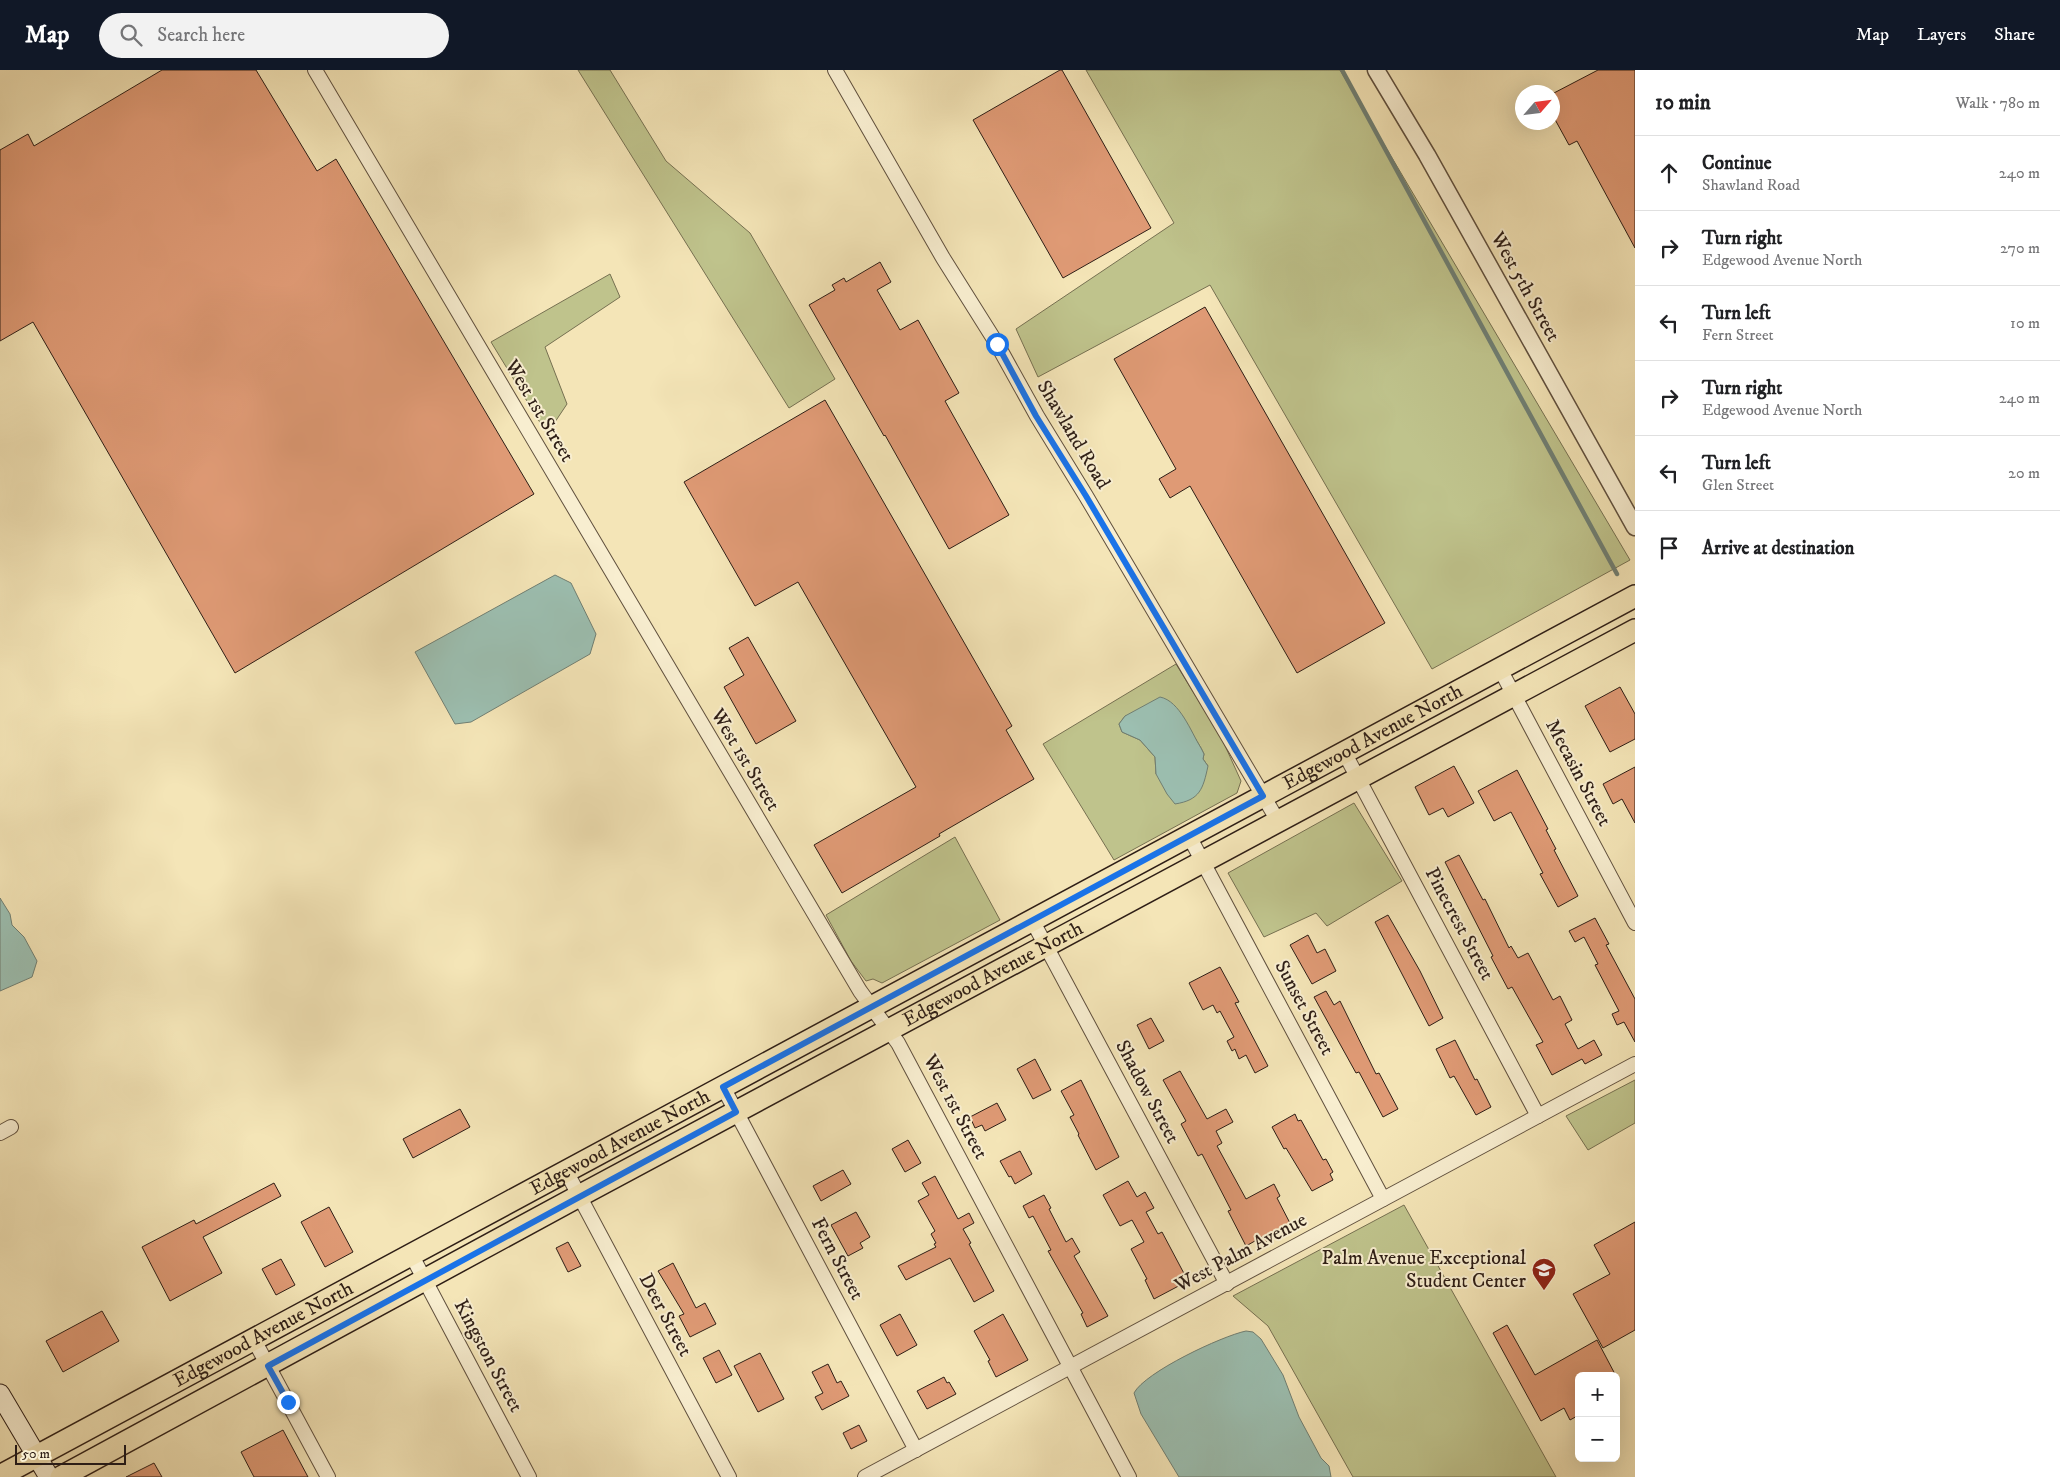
<!DOCTYPE html>
<html lang="en">
<head>
<meta charset="utf-8">
<style>
  body { margin:0; font-family:"IM FELL DW Pica",serif; background:#f2f2f2; color:#202124 }
  .controls { position:absolute; right:15px; bottom:15px; display:grid; overflow:hidden; border-radius:8px; box-shadow:0 5px 20px #0002 }
  .controls button { width:45px; height:45px; display:grid; place-items:center; padding:0; border:0; border-bottom:1px solid #e0e0e0; background:#fff; color:#202124; font:25px sans-serif }
  .compass { position:absolute; left:1515px; top:15px; width:45px; height:45px; border-radius:50%; background:#fff; box-shadow:0 5px 20px #0002; rotate:62deg }
  .scale { position:absolute; left:15px; bottom:12px; width:111px; box-sizing:border-box; padding-left:5px; border:2px solid #2e1e16; border-top:0; font-size:14px; line-height:18px; white-space:nowrap; color:#2e1e16; -webkit-text-stroke:4px #f8eed0; paint-order:stroke }
  .stop { position:absolute; width:15px; height:15px; margin:-11px; border:4px solid #1a73e8; border-radius:50%; background:#fff }
  .stop.end { background:#1a73e8; border-color:#fff; box-shadow:0 1px 5px #0008 }
  .list { margin:0; padding:0; list-style:none }
  h2 { display:flex; justify-content:space-between; align-items:center; height:65px; margin:0; padding:0 20px; font-size:21px }
  h2 small { font-size:16px; font-weight:400; color:#757577 }
  .list li { display:grid; grid-template-columns:32px 1fr auto; gap:15px; align-items:center; box-sizing:border-box; height:75px; padding:0 20px; border-top:1px solid #e0e0e0 }
  .list b { display:block; font-size:19px; white-space:nowrap }
  .list p { margin:0; font-size:16px; white-space:nowrap; color:#757577 }
  .list em { font-size:16px; font-style:normal; color:#757577 }
  .icon { flex:none; width:28px; height:28px; fill:none; stroke:currentColor; stroke-width:2; stroke-linecap:round; stroke-linejoin:round }
  .map { position:relative; flex:none; width:1635px; height:1407px; overflow:hidden }
  header { display:flex; align-items:center; gap:30px; box-sizing:border-box; height:70px; padding:0 25px; background:#111827; color:#fff }
  header strong { font-size:24px }
  nav { display:flex; gap:28px; margin-inline-start:auto; font-size:18px }
  .search { width:350px; height:45px; background:#f2f2f2; display:flex; align-items:center; gap:12px; box-sizing:border-box; padding:0 18px; border-radius:28px; color:#757577; font-size:19px }
  main { display:flex }
  aside { flex:1; background:#fff }
  .map>svg:first-child { display:block }
</style>
</head>
<body>
<header>
<strong>Map</strong>
<div class="search"><svg class="icon" aria-label="search" viewBox="0 0 24 24"><circle cx="10" cy="10" r="6"/><path d="M15 15l6 6"/></svg>Search here</div>
<nav><a>Map</a><a>Layers</a><a>Share</a></nav>
</header>
<main>
<div class="map">
<svg width="1635" height="1407" viewBox="0 0 1635 1407">
  <rect width="100%" height="100%" fill="#f4e5b7"/>
  <filter id="stains"><feTurbulence type="fractalNoise" baseFrequency=".004" numOctaves="4"/><feColorMatrix values="0 0 0 0 .2 0 0 0 0 .09 0 0 0 0 .02 0 0 0 .5 -.17"/></filter>
  <radialGradient id="worn" r=".72"><stop offset=".6" stop-color="#630" stop-opacity="0"/><stop offset="1" stop-color="#630" stop-opacity=".3"/></radialGradient>
  <!-- green -->
  <g fill="#bfc38c" stroke="#767051" fill-rule="evenodd">
    <path d="M578 0H610L666 91 750 163 835 309 789 338Z"/>
    <path d="M1086 0H1340L1630 490 1432 599 1210 215 1038 307 1016 259 1174 153Z"/>
    <path d="M610 204 620 227 545 277 567 334 547 364 491 272Z"/>
    <path d="M1176 594 1222 669 1241 711 1237 723 1114 790 1043 674ZM1180 643 1201 678 1204 684 1203 689 1208 696 1156 704 1155 687 1140 670 1122 662 1119 654 1125 646Z"/>
    <path d="M1354 733 1402 811 1327 856 1316 843 1264 867 1228 803Z"/>
    <path d="M955 767 1000 850 882 913 873 909 866 911 851 891 826 845Z"/>
    <path d="M1635 1010V1053L1588 1080 1566 1046Z"/>
    <path d="M1404 1135 1556 1407H1353L1268 1256 1233 1226Z"/>
  </g>
  <!-- water -->
  <g fill="#9cbfb1" stroke="#707f73">
    <path d="M555 505 571 513 596 564 590 584 471 652 455 654 415 582Z"/>
    <path d="M1160 627C1180 631 1191 662 1201 678L1204 684 1203 689 1208 696C1203 719 1200 730 1175 734L1167 724 1156 704 1155 687 1140 670 1122 662 1119 654 1125 646Z"/>
    <path d="M0 828 10 844 12 855 24 867 37 891 32 907 0 921Z"/>
    <path d="M1246 1261 1253 1262 1261 1269 1283 1305 1299 1347 1321 1388 1329 1396 1331 1407H1179L1141 1344 1134 1323C1145 1302 1222 1266 1246 1261Z"/>
  </g>
  <g fill="none" stroke-linecap="round" stroke-linejoin="round">
    <!-- stream -->
    <path stroke="#707f73" stroke-width="4.5" d="M1342 0 1617 504"/>
  </g>
  <!-- building -->
  <g fill="#df9a75" stroke="#2e1e16">
    <path d="M162 0H256L317 101 336 89 534 424 235 603 33 252 0 271V80L28 64 34 76Z"/>
    <path d="M1060 0H1062L1151 158 1063 208 973 50Z"/>
    <path d="M1598 0H1635V178L1577 71 1569 75 1552 44V24Z"/>
    <path d="M880 192 891 212 877 220 900 260 918 250 959 323 945 331 1009 445 949 479 885 365 884 366 809 235 835 220 832 215 844 208 846 212Z"/>
    <path d="M1205 237 1385 553 1297 603 1190 416 1170 428 1159 409 1176 399 1114 289Z"/>
    <path d="M825 330 1012 656 1006 660 1034 709 939 764 940 766 842 823 814 775 916 717 798 512 755 536 684 412Z"/>
    <path d="M748 567 796 651 756 674 724 617 744 605 729 578Z"/>
    <path d="M1620 617 1635 644V669L1610 682 1585 636Z"/>
    <path d="M1454 696 1474 733 1448 747 1443 738 1429 745 1415 717Z"/>
    <path d="M1635 697V753L1622 729 1613 734 1603 714Z"/>
    <path d="M1517 700 1548 759 1546 760 1556 779 1554 780 1578 826 1558 837 1540 804 1543 803 1511 742 1494 751 1478 721Z"/>
    <path d="M1459 785 1483 830 1485 829 1509 878 1511 876 1518 888 1528 883 1553 930 1560 926 1572 950 1565 954 1578 979 1594 970 1602 985 1585 994 1582 989 1552 1005 1536 975 1543 972 1512 917 1508 919 1491 887 1493 886 1445 792Z"/>
    <path d="M1388 845 1420 901 1443 948 1429 956 1375 852Z"/>
    <path d="M1595 848 1609 874 1606 875 1635 929V972L1624 952 1617 955 1612 944 1619 941 1595 895 1598 894 1584 867 1575 872 1569 861Z"/>
    <path d="M1308 865 1317 883 1325 879 1336 901 1312 914 1290 875Z"/>
    <path d="M1220 897 1239 932 1235 933 1268 996 1255 1003 1246 985 1239 989 1235 979 1232 981 1227 971 1234 967 1220 941 1217 943 1213 935 1203 940 1189 913Z"/>
    <path d="M1326 921 1334 935 1340 931 1376 1004 1379 1003 1398 1039 1383 1047 1359 1002 1356 1003 1314 927Z"/>
    <path d="M1151 948 1164 971 1149 979 1137 955Z"/>
    <path d="M1455 970 1475 1010 1477 1009 1491 1037 1476 1045 1454 1006 1450 1008 1436 979Z"/>
    <path d="M1035 989 1051 1020 1033 1029 1017 999Z"/>
    <path d="M1180 1001 1207 1049 1226 1039 1233 1052 1216 1061 1222 1073 1217 1076 1246 1129 1274 1114 1280 1126 1277 1128 1292 1157 1265 1172 1262 1167 1246 1176 1228 1141 1231 1140 1202 1084 1198 1086 1181 1054 1186 1051 1163 1010Z"/>
    <path d="M1081 1010 1119 1087 1096 1100 1078 1065 1079 1064 1070 1047 1074 1045 1061 1021Z"/>
    <path d="M997 1033 1006 1050 985 1061 982 1055 975 1058 970 1047Z"/>
    <path d="M460 1039 470 1057 413 1088 403 1069Z"/>
    <path d="M1295 1044 1298 1051 1301 1050 1323 1090 1326 1089 1333 1102 1330 1104 1333 1110 1312 1121 1286 1078 1284 1079 1272 1057Z"/>
    <path d="M908 1070 921 1093 905 1102 892 1079Z"/>
    <path d="M1020 1081 1032 1104 1015 1114 1011 1106 1009 1107 1000 1091Z"/>
    <path d="M843 1100 851 1114 821 1131 813 1116Z"/>
    <path d="M935 1106 958 1149 969 1143 974 1153 963 1159 971 1173 969 1174 994 1221 974 1232 950 1188 906 1210 898 1196 936 1177 934 1174 936 1173 931 1164 935 1161 918 1131 929 1125 922 1113Z"/>
    <path d="M1128 1111 1137 1127 1145 1122 1154 1138 1146 1142 1158 1164 1162 1162 1188 1211 1154 1229 1145 1210 1147 1209 1131 1179 1144 1172 1132 1150 1120 1156 1103 1125Z"/>
    <path d="M274 1113 281 1126 203 1167 222 1203 170 1231 142 1177 194 1150 196 1154Z"/>
    <path d="M1044 1125 1051 1138 1049 1139 1066 1172 1072 1168 1080 1182 1074 1186 1108 1246 1087 1257 1081 1244 1083 1243 1048 1181 1051 1180 1033 1146 1029 1148 1023 1136Z"/>
    <path d="M329 1137 353 1182 325 1197 301 1152Z"/>
    <path d="M856 1142 870 1167 860 1173 863 1178 848 1186 831 1155Z"/>
    <path d="M1635 1152V1260L1603 1278 1573 1224 1610 1204 1594 1175Z"/>
    <path d="M568 1172 581 1196 568 1202 556 1178Z"/>
    <path d="M281 1189 295 1215 276 1225 262 1199Z"/>
    <path d="M673 1193 696 1238 705 1233 716 1254 690 1267 679 1246 684 1244 658 1201Z"/>
    <path d="M102 1241 119 1271 63 1302 46 1271Z"/>
    <path d="M900 1244 917 1275 897 1286 880 1255Z"/>
    <path d="M1003 1244 1028 1290 996 1307 988 1291 990 1290 974 1261Z"/>
    <path d="M1507 1255 1535 1305 1597 1270 1616 1306H1579V1345L1570 1350 1564 1338 1541 1351 1493 1263Z"/>
    <path d="M719 1280 732 1305 716 1313 703 1288Z"/>
    <path d="M760 1283 784 1329 758 1342 734 1296Z"/>
    <path d="M828 1294 837 1313 841 1311 849 1326 822 1340 815 1327 823 1323 812 1302Z"/>
    <path d="M944 1307 947 1313 949 1312 956 1324 927 1339 917 1321Z"/>
    <path d="M859 1355 867 1371 851 1379 843 1363Z"/>
    <path d="M283 1360 308 1407H254L241 1382Z"/>
    <path d="M154 1393 162 1407H126Z"/>
  </g>
  <g fill="none" stroke-linecap="round" stroke-linejoin="round">
    <defs>
      <g id="minor">
        <path d="M315 0 860 921 898 973 1129 1407"/>
        <path d="M835 0 943 188 997 274 1037 346 1086 426 1278 751"/>
        <path d="M1500 599 1635 853"/>
        <path d="M1344 682 1538 1046"/>
        <path d="M1189 766 1383 1129"/>
        <path d="M1032 850 1227 1214"/>
        <path d="M723 1017 916 1380"/>
        <path d="M0 1063 11 1057"/>
        <path d="M566 1101 729 1407"/>
        <path d="M411 1184 529 1407"/>
        <path d="M253 1268 328 1407"/>
        <path d="M865 1407 1635 994"/>
      </g>
      <path id="tertiary" d="M1376 0 1427 85 1635 457"/>
      <path id="secondary" d="M0 1324 49 1407"/>
      <g id="primary">
        <path id="s1" d="M0 1406 1635 526"/>
        <path id="s2" d="M61 1407 579 1126 1635 560"/>
      </g>
    </defs>
    <!-- minor casing -->
    <use href="#minor" stroke="#60503e" stroke-width="16"/>
    <!-- tertiary casing -->
    <use href="#tertiary" stroke="#60503e" stroke-width="19"/>
    <!-- secondary casing -->
    <use href="#secondary" stroke="#2e1e16" stroke-width="21"/>
    <!-- primary casing -->
    <use href="#primary" stroke="#2e1e16" stroke-width="24"/>
    <!-- minor -->
    <use href="#minor" stroke="#f8eed0" stroke-width="14"/>
    <!-- tertiary -->
    <use href="#tertiary" stroke="#f8eed0" stroke-width="16"/>
    <!-- secondary -->
    <use href="#secondary" stroke="#f8eed0" stroke-width="19"/>
    <!-- primary -->
    <use href="#primary" stroke="#f4e5b7" stroke-width="21"/>
  </g>
  <g fill="none" stroke-linecap="round" stroke-linejoin="round">
    <!-- route -->
    <path stroke="#1a73e8" stroke-width="6" d="M288 1332 268 1296 736 1042 723 1017 1263 726 1086 426 1036 346 997 274"/>
  </g>
  <!-- icons -->
  <defs>
    <symbol id="school-pin" viewBox="-11 -11 22 30"><path d="M0 17L-7.5 6A9.5 9.5 0 1 1 7.5 6Z" fill="#8f2418" stroke="#f8eed0"/><path d="M0-5L7-2L0 1L-7-2ZM-4 1L0 2.5L4 1V4Q0 6-4 4Z" fill="#fff"/></symbol>
  </defs>
  <g fill-rule="evenodd">
    <use href="#school-pin" x="1530" y="1186" width="28" height="38"/>
  </g>
  <g text-anchor="middle" dominant-baseline="central" stroke-width="4" stroke-linejoin="round" paint-order="stroke">
    <!-- street labels -->
    <g font-size="20" fill="#2e1e16" stroke="#f8eed0">
      <text transform="translate(1525 217) rotate(61)">West 5th Street</text>
      <text transform="translate(539 341) rotate(59)">West 1st Street</text>
      <text transform="translate(1073 365) rotate(59)">Shawland Road</text>
      <text stroke="none"><textPath href="#s1" startOffset="1559">Edgewood Avenue North</textPath></text>
      <text transform="translate(745 690) rotate(59)">West 1st Street</text>
      <text transform="translate(1578 703) rotate(62)">Mecasin Street</text>
      <text transform="translate(1459 854) rotate(62)">Pinecrest Street</text>
      <text stroke="none"><textPath href="#s2" startOffset="1059">Edgewood Avenue North</textPath></text>
      <text transform="translate(1304 938) rotate(62)">Sunset Street</text>
      <text transform="translate(1147 1022) rotate(62)">Shadow Street</text>
      <text transform="translate(955 1037) rotate(62)">West 1st Street</text>
      <text stroke="none"><textPath href="#s1" startOffset="704">Edgewood Avenue North</textPath></text>
      <text transform="translate(1241 1183) rotate(-28)">West Palm Avenue</text>
      <text transform="translate(837 1189) rotate(62)">Fern Street</text>
      <text transform="translate(665 1245) rotate(62)">Deer Street</text>
      <text stroke="none"><textPath href="#s1" startOffset="299">Edgewood Avenue North</textPath></text>
      <text transform="translate(488 1286) rotate(62)">Kingston Street</text>
    </g>
    <!-- poi labels -->
    <g font-size="20" fill="#2e1e16" stroke="#f8eed0" text-anchor="end">
      <text x="1526" y="1188">Palm Avenue Exceptional<tspan x="1526" dy="23">Student Center</tspan></text>
    </g>
  </g>
  <rect width="100%" height="100%" filter="url(#stains)"/>
  <rect width="100%" height="100%" fill="url(#worn)"/>
</svg>
<div class="controls">
<button>+</button>
<button>−</button>
</div>
<svg class="compass" viewBox="-18 -18 36 36"><path d="M0-13l5 13h-10z" fill="#e53935"/><path d="M0 13l5-13h-10z" fill="#757577"/></svg>
<div class="scale">50 m</div>
<div class="stop" style="left:997px;top:274px"></div>
<div class="stop end" style="left:288px;top:1332px"></div>
</div>
<aside>
<h2>10 min<small>Walk · 780 m</small></h2>
<ul class="list">
<li><svg class="icon" aria-label="ahead" viewBox="0 0 24 24"><path d="M12 20V5M6 11l6-6 6 6"/></svg><div><b>Continue</b><p>Shawland Road</p></div><em>240 m</em></li>
<li><svg class="icon" aria-label="right" viewBox="0 0 24 24"><path d="M7 20v-9h11M14 6l5 5-5 5"/></svg><div><b>Turn right</b><p>Edgewood Avenue North</p></div><em>270 m</em></li>
<li><svg class="icon" aria-label="left" viewBox="0 0 24 24"><path d="M17 20v-9H6M10 6l-5 5 5 5"/></svg><div><b>Turn left</b><p>Fern Street</p></div><em>10 m</em></li>
<li><svg class="icon" aria-label="right" viewBox="0 0 24 24"><path d="M7 20v-9h11M14 6l5 5-5 5"/></svg><div><b>Turn right</b><p>Edgewood Avenue North</p></div><em>240 m</em></li>
<li><svg class="icon" aria-label="left" viewBox="0 0 24 24"><path d="M17 20v-9H6M10 6l-5 5 5 5"/></svg><div><b>Turn left</b><p>Glen Street</p></div><em>20 m</em></li>
<li><svg class="icon" aria-label="arrive" viewBox="0 0 24 24"><path d="M6 21V4h12l-3 4 3 4H6"/></svg><div><b>Arrive at destination</b></div></li>
</ul>
</aside>
</main>
</body>
</html>
